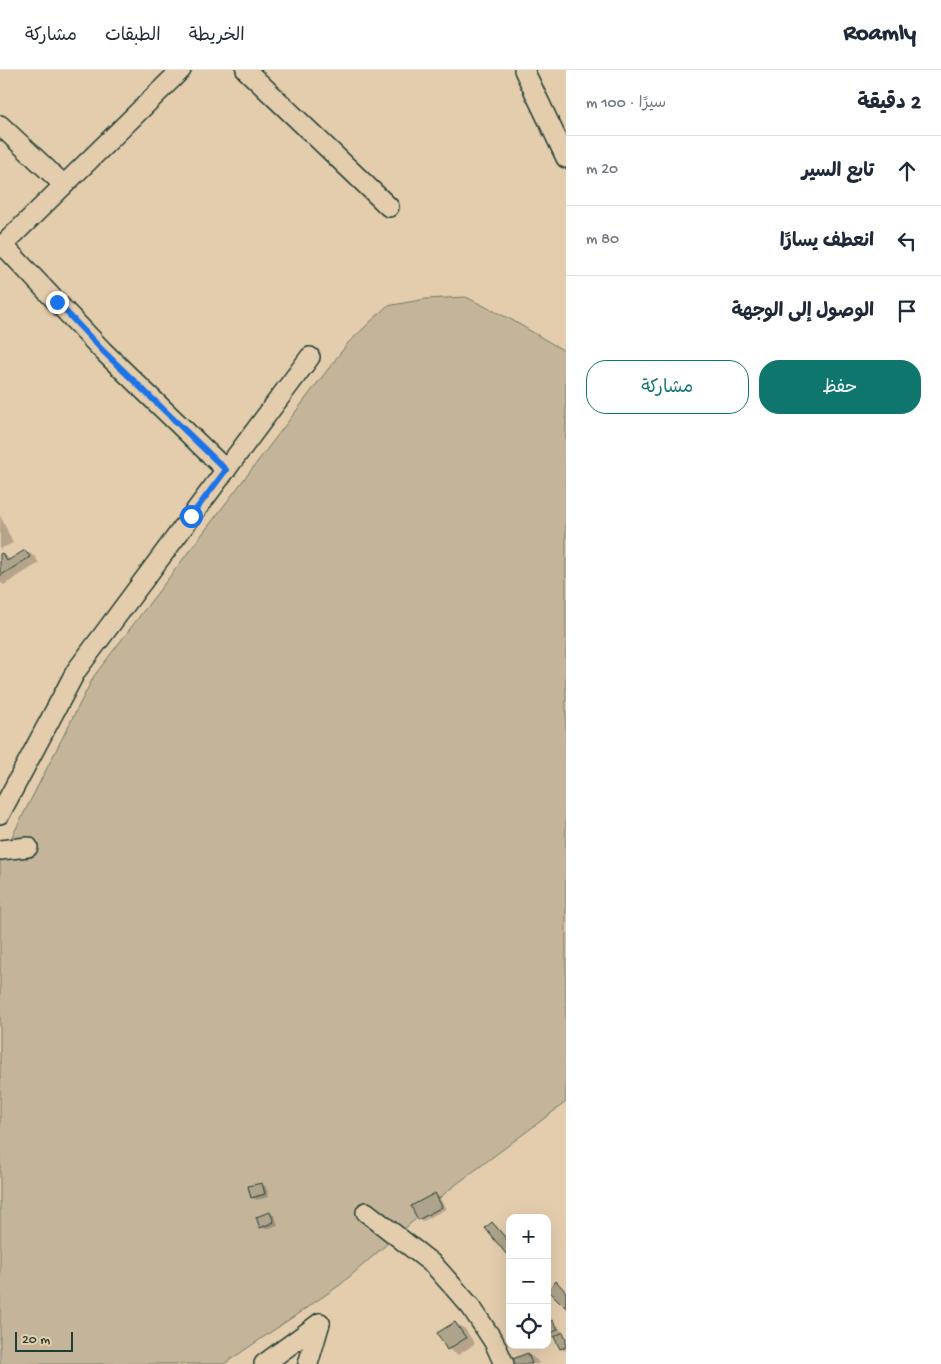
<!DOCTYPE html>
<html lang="ar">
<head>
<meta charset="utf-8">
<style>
  body { margin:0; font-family:"Gochi Hand","Playpen Sans Arabic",sans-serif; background:#f6f6f7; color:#1f2937; direction:rtl }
  .controls { position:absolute; right:15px; bottom:15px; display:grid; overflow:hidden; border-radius:10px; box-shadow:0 5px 20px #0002 }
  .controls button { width:45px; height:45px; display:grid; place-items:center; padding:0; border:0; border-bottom:1px solid #e0e1e3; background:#fff; color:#1f2937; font:25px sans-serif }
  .scale { position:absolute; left:15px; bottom:12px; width:58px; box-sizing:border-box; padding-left:5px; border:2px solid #1f3d34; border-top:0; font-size:14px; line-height:18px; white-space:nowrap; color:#1f3d34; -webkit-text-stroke:4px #e4cdad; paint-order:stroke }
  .stop { position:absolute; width:15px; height:15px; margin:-11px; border:4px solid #1a73e8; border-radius:50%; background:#fff }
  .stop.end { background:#1a73e8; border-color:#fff; box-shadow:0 1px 5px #0008 }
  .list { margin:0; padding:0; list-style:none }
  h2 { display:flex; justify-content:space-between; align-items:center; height:65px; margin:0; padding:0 20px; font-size:21px }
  h2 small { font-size:16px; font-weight:400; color:#747a83 }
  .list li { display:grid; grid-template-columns:32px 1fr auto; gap:15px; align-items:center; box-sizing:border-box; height:70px; padding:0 20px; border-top:1px solid #e0e1e3 }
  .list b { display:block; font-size:19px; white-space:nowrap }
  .list em { font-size:16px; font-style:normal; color:#747a83 }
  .actions { display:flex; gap:10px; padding:15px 20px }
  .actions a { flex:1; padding:11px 0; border:1px solid #0f766e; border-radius:20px; text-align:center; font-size:18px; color:#0f766e }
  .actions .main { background:#0f766e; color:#fff }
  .icon { flex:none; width:28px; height:28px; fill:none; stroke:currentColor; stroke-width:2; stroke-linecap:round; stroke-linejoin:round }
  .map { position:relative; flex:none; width:566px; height:1294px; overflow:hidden; direction:ltr }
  header { display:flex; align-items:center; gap:30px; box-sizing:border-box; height:70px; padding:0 25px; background:#fff; border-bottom:1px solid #e0e1e3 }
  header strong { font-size:24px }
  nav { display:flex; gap:28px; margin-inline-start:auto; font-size:18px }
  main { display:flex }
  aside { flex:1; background:#fff }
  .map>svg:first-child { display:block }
</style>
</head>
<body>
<header>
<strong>Roamly</strong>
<nav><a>الخريطة</a><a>الطبقات</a><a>مشاركة</a></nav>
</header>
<main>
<aside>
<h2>2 دقيقة<small>سيرًا · 100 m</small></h2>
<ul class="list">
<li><svg class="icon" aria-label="ahead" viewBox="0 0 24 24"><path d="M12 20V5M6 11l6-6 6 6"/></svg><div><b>تابع السير</b></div><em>20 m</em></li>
<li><svg class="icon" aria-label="left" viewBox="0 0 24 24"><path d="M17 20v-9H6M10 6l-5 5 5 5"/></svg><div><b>انعطف يسارًا</b></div><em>80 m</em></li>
<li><svg class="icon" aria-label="arrive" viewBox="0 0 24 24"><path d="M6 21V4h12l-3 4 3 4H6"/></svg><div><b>الوصول إلى الوجهة</b></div></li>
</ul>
<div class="actions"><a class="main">حفظ</a><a>مشاركة</a></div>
</aside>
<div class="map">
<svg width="566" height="1294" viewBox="0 0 566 1294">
  <rect width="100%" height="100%" fill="#e4cdad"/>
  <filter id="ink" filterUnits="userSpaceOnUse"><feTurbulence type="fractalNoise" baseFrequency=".02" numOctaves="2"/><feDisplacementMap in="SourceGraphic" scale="10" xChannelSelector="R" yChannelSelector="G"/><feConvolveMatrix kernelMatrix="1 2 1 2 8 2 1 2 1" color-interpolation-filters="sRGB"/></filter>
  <g filter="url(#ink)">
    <!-- green -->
    <path fill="#c4b59a" stroke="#727967" d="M466 227 512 250 566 282V1032L450 1119 340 1215 224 1294H0V790L94 606 348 273 387 236 426 229Z"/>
    <!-- shadow -->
    <g fill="#0003">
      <path d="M0 445 13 473 0 479Z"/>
      <path d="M26 481 35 487 39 493 4 515 0 512V486L2 484 11 490Z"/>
      <path d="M262 1114 266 1117 269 1127 256 1130 252 1127Z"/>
      <path d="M435 1125 439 1127 446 1139 423 1151 419 1149Z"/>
      <path d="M270 1143 275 1146 278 1155 266 1159 261 1157Z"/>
      <path d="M492 1153 496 1156 510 1172V1185Z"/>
      <path d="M552 1251 557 1254 562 1262H561L566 1266V1281L561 1279 555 1266 547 1270V1254Z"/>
      <path d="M455 1253 465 1259 475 1274 458 1285 448 1279Z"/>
      <path d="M528 1284 537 1290 539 1294H507Z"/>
    </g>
    <!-- building -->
    <g fill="#aea48b" stroke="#1f3d34">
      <path d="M25 480 30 487 0 506V484L2 483 7 491Z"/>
      <path d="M262 1113 265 1124 251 1128 248 1116Z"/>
      <path d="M435 1123 442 1137 418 1150 411 1136Z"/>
      <path d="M270 1142 274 1152 260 1158 256 1147Z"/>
      <path d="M492 1152 510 1173V1183L507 1185 485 1158Z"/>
      <path d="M556 1211 566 1222V1238L548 1220Z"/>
      <path d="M552 1250 558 1259 547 1266V1253Z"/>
      <path d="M455 1252 466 1268 447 1280 437 1263Z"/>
      <path d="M563 1262 566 1269V1277L560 1279 554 1267Z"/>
      <path d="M528 1283 532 1294H506L505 1292Z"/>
    </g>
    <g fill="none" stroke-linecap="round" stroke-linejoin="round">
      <defs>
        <g id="minor">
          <path d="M246 0 389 137"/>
          <path d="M524 0 566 88"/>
          <path d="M0 55 64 115"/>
          <path d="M3 175 103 281 226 400"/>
          <path d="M0 178 181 0"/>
          <path d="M0 744 76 601 310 287"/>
          <path d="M0 780 28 777"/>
          <path d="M366 1142 434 1195 471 1237 494 1272 504 1294"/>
          <path d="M264 1294 320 1253"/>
          <path d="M308 1294 320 1253"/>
        </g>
      </defs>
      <!-- minor casing -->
      <use href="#minor" stroke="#1f3d34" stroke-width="22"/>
      <!-- minor -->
      <use href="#minor" stroke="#e4cdad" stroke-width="19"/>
    </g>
  </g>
  <g fill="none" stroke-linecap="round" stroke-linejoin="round" filter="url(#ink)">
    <!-- route -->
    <path stroke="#1a73e8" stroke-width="6" d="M57 232 103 281 226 400 191 446"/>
  </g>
</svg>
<div class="controls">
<button>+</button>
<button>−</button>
<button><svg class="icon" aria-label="locate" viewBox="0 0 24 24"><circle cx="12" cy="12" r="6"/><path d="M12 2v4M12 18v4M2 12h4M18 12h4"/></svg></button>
</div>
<div class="scale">20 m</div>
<div class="stop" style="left:191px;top:446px"></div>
<div class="stop end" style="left:57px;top:232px"></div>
</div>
</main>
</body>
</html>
